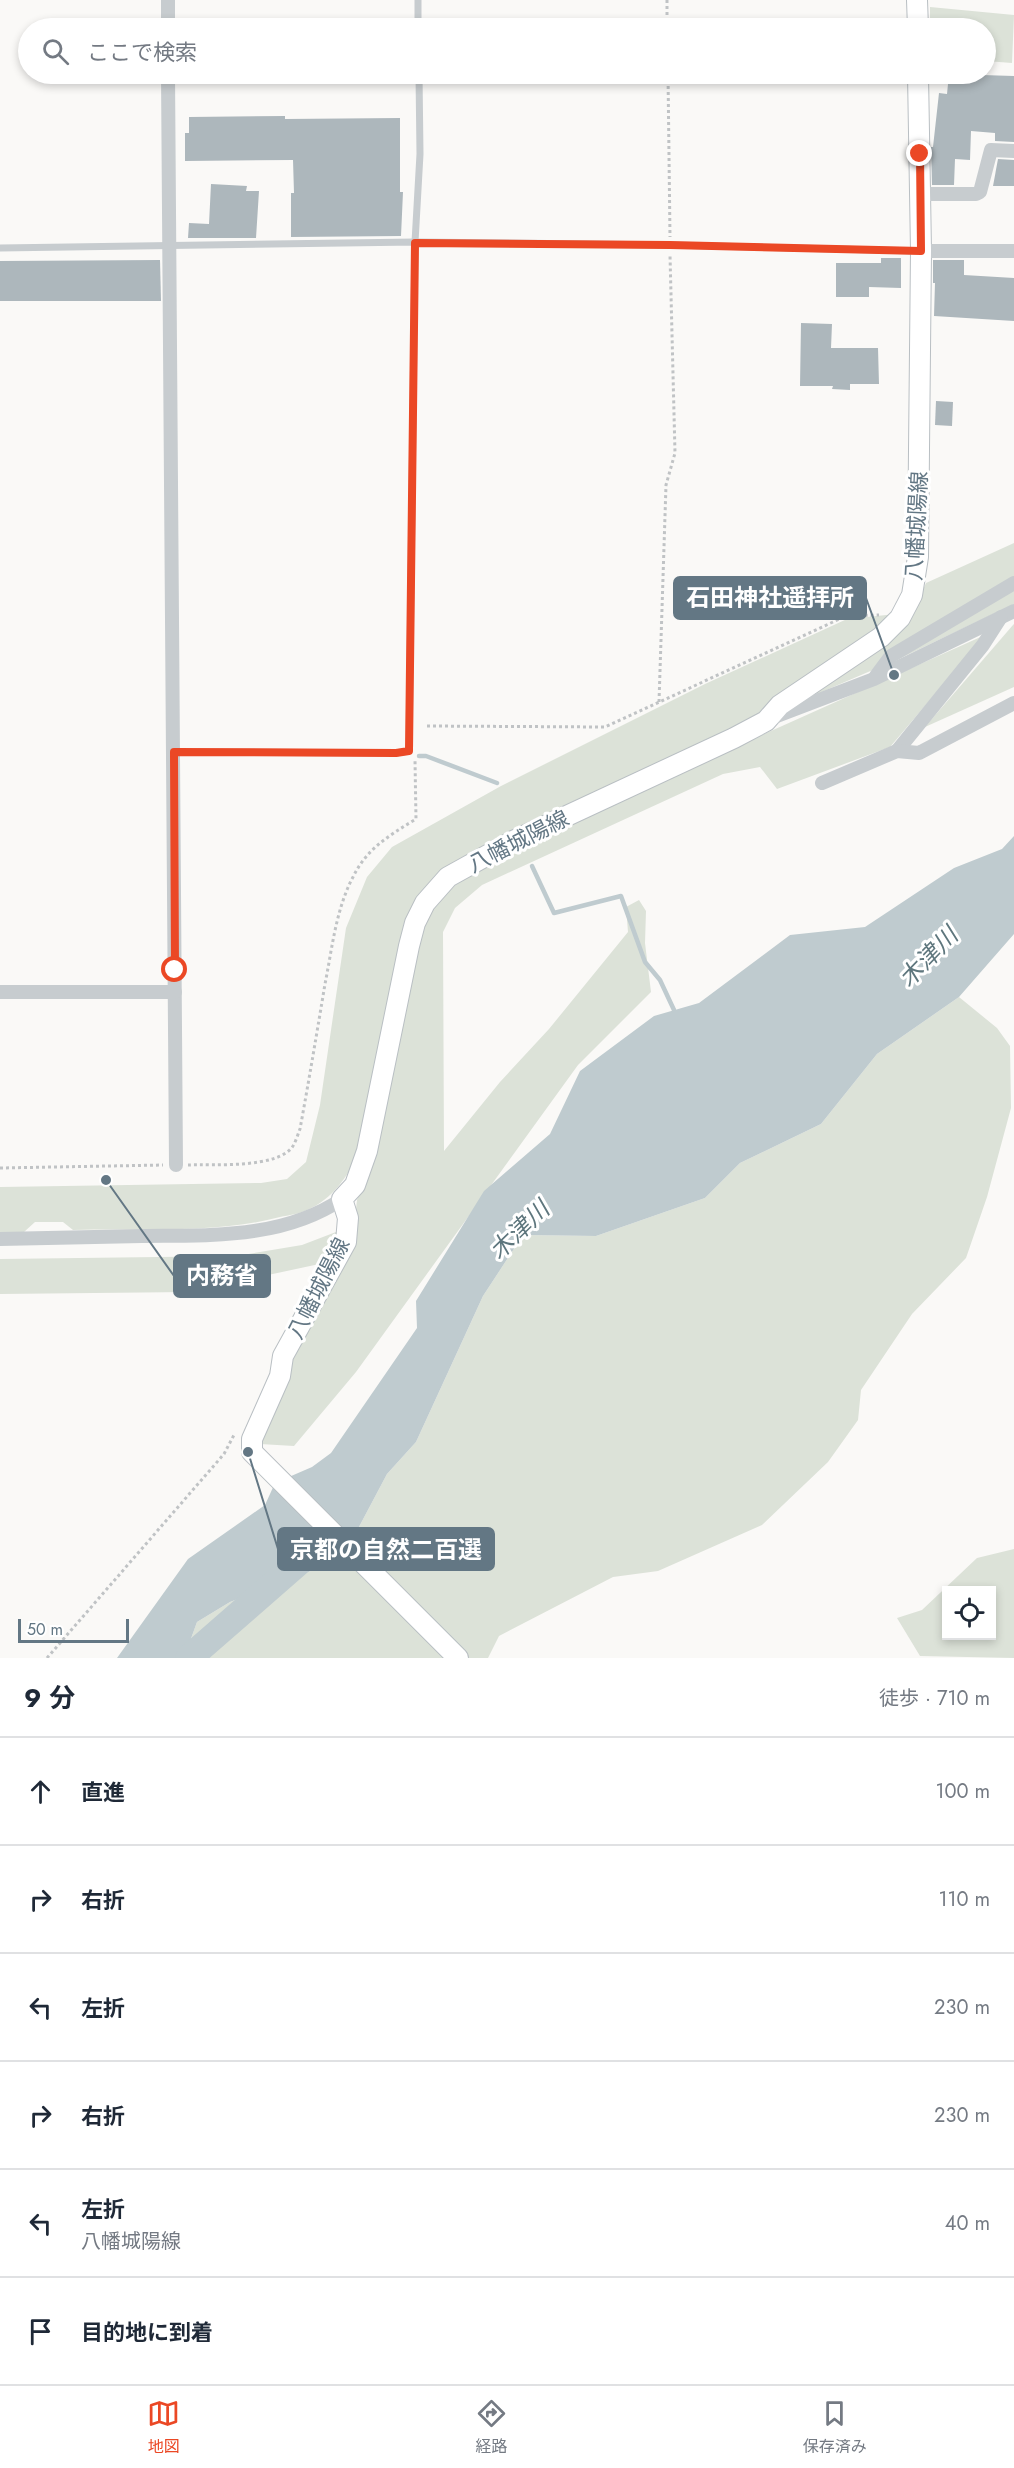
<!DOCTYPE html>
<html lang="ja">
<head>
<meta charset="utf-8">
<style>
  body { margin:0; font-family:Jost,"Noto Sans JP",sans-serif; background:#f2f2f3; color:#1f2937 }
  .controls { position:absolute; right:18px; bottom:18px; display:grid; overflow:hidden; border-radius:0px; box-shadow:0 3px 9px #0003 }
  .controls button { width:54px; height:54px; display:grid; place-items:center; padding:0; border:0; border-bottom:2px solid #e0e1e3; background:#fff; color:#1f2937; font:30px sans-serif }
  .scale { position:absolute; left:18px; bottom:15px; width:111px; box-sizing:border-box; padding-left:6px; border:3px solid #637784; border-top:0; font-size:16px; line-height:21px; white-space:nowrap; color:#637784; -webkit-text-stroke:4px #fff; paint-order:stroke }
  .stop { position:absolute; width:18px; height:18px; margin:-14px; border:4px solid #eb4825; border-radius:50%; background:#fff }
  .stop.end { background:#eb4825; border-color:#fff; box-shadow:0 2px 6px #0008 }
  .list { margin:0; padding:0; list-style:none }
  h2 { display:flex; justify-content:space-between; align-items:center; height:78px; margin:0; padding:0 24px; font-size:26px }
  h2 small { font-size:20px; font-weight:400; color:#747a83 }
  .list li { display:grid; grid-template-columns:39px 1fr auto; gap:18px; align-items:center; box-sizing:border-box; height:108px; padding:0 24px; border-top:2px solid #e0e1e3 }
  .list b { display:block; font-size:22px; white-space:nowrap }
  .list p { margin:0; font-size:20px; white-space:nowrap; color:#747a83 }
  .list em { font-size:20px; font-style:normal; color:#747a83 }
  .icon { flex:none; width:33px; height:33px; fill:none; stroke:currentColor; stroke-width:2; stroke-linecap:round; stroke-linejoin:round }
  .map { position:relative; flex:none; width:1014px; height:1658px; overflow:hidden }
  .search { position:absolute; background:#fff; box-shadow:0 3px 9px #0003; left:18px; right:18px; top:18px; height:66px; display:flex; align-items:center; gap:15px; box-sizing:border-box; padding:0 21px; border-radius:33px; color:#747a83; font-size:22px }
  .sheet { height:726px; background:#fff }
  nav { display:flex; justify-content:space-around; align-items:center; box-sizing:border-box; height:84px; border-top:2px solid #e0e1e3; background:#fff; font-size:16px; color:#747a83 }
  nav a { display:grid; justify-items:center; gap:3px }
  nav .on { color:#eb4825 }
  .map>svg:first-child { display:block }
</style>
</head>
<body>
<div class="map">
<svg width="1014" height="1658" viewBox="0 0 1014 1658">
  <rect width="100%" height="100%" fill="#faf9f7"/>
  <!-- green -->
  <g fill="#dce2d8" fill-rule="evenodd">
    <path d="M930 7 1014 15 1012 63 986 61V28H930Z"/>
    <path d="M1014 543V604L903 657 796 703 913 611 926 583Z"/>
    <path d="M896 614 861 645 730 734 513 835 415 909 359 1153C347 1177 333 1199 307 1210 299 1214 289 1215 280 1217 217 1234 139 1228 73 1230L63 1222H35L24 1232H0V1187L261 1183 287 1179 306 1162 320 1105 346 928 367 877 392 847 501 786 705 684 847 619Z"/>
    <path d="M1014 624V687L925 727 1013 625Z"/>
    <path d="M985 635 890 747 777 789 760 767 723 774 482 885 455 908 443 932 444 1151 500 1082 549 1029 628 932 626 907 639 900 646 911 645 943 651 992 578 1065 356 1372 294 1446 260 1444 287 1355 353 1237 357 1200 374 1154 423 920 448 888 517 849 742 744Z"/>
    <path d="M959 997 997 1028 1010 1046 1011 1108 987 1197 966 1258 912 1314 861 1390 858 1420 828 1462 762 1525 658 1571 613 1577 499 1636 488 1658H184L197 1622 230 1602 342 1559 387 1474 416 1442 483 1296 523 1235 596 1236 705 1198 740 1163 821 1124 877 1054Z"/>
    <path d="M336 1232 339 1239 324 1263 189 1292 0 1294V1259L237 1256 302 1245Z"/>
    <path d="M1014 1549V1658L920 1656 897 1618 922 1610 977 1558ZM946 1590H992V1636H946Z"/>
  </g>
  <!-- water -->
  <path fill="#bfcbcf" d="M1014 836V934L959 997 877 1054 821 1124 740 1163 705 1198 596 1236 523 1235 483 1296 416 1442 387 1474 342 1559 230 1602 197 1622 184 1658H117L188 1559 265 1505 275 1483 312 1467 331 1453 417 1328 416 1301 484 1191 550 1134 580 1071 654 1016 699 1003 790 935 865 927 954 868 1002 849Z"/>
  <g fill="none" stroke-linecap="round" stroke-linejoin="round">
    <!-- stream -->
    <g stroke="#bfcbcf" stroke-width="4.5">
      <path d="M419 756H426L497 783"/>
      <path d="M532 866 554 913 621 896 645 962 660 980 674 1010"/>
    </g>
    <!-- river -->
    <path stroke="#bfcbcf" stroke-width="27" d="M189 1658 300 1561"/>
  </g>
  <!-- building -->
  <g fill="#adb7bc">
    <path d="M949 74 1014 76V142L995 141V133L971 131 970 160 955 159 954 185H932L931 147H933L939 93 947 94Z"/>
    <path d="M285 116V119L400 118V192H403L401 236 291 237V193H294L293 160 185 161V133H189V117Z"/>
    <path d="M998 159 1014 160V186H993Z"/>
    <path d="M211 184 247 186 246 191H259L256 238H188L189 223 209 224Z"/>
    <path d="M881 258H901V288L869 287V297H836V263H881Z"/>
    <path d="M160 260 161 301H0V261Z"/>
    <path d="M933 260H964V275L1014 278V321L934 316 935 283H933Z"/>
    <path d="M801 323 832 324 831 348H878L879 384H850V390L832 389 833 386H800Z"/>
    <path d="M936 401 953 402 952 426 935 425Z"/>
  </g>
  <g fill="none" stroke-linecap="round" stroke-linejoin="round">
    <defs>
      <g id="secondary">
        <path d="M917 0 918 28"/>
        <path d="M458 1658 252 1452V1439L280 1376 283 1356 346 1242 348 1218 342 1199 355 1185 367 1151 409 946 415 923 425 903 448 877 513 841 734 738 766 721 780 705 881 637 900 618 912 595 918 557 919 450 921 251 918 74"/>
      </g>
    </defs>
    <!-- secondary casing -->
    <use href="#secondary" stroke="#b9bfc3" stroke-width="22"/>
    <!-- path -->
    <g stroke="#c0c3c5" stroke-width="3" stroke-dasharray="3 3" stroke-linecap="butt">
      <path d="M667 0V28"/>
      <path d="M668 74 670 237"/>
      <path d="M659 702 666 485 675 453 670 255"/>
      <path d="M427 726 605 727 846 616 879 615"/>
      <path d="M188 1165C213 1164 278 1169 293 1146 296 1141 298 1134 300 1129 309 1080 317 1032 325 984 332 949 336 909 353 877 367 848 390 835 416 819L415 760"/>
      <path d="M0 1168 163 1165"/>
      <path d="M47 1658 224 1454 235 1433"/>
    </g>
    <!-- service -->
    <g stroke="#c7cccf" stroke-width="7">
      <path d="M418 0V28"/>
      <path d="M0 248 415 242 670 245 918 251"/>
      <path d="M174 752 396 753 409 751 415 242 420 154 419 74"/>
    </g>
    <!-- minor -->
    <g stroke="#c7cccf" stroke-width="14">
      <path d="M168 0V28"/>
      <path d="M168 74 176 1165"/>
      <path d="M920 194H976L980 192 991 150 1014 151"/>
      <path d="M921 251H1014"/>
      <path d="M876 676 891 656 1014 583"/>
      <path d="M769 719 874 679 1014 611"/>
      <path d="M897 751 983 645 1001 617"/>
      <path d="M822 783 897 751 919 753 1014 703"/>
      <path d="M0 992H175"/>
      <path d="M0 1239C47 1238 95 1237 142 1236 211 1235 283 1239 342 1199"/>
    </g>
    <!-- secondary -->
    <use href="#secondary" stroke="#fff" stroke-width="20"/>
  </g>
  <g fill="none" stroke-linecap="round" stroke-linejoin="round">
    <!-- route -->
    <path stroke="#eb4825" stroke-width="8" d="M175 970 174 752 396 753 409 751 415 243 670 245 921 251 920 154"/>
  </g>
  <g text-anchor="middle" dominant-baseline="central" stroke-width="6" stroke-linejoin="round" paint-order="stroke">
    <!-- street labels -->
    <g font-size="22" fill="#637784" stroke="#fff">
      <text transform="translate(916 526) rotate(-87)">八幡城陽線</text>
      <text transform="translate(518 841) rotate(-27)">八幡城陽線</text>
      <text transform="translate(318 1288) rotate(-63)">八幡城陽線</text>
    </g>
    <!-- water labels -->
    <g font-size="24" font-style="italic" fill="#5e767d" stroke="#fff">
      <text transform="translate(928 957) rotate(-46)">木津川</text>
      <text transform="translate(519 1230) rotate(-44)">木津川</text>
    </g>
  </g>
  <!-- callouts -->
  <path fill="none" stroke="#637784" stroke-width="2" d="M894 675L866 598M106 1180L174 1276M248 1452L278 1549"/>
  <g fill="#637784" stroke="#fff" stroke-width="2">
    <circle cx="894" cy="675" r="6"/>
    <circle cx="106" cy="1180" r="6"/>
    <circle cx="248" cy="1452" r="6"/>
  </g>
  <g fill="#637784" stroke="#637784" stroke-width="2">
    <rect x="674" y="577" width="192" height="42" rx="6"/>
    <rect x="174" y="1255" width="96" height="42" rx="6"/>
    <rect x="278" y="1528" width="216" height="42" rx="6"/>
  </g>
  <g font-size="24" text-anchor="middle" font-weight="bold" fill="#fff">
    <text x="770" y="606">石田神社遥拝所</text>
    <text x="222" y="1284">内務省</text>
    <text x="386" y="1558">京都の自然二百選</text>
  </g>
</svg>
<div class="controls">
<button><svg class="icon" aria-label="locate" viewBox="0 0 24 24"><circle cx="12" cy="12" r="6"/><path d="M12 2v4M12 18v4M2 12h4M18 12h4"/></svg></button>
</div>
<div class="scale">50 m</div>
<div class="stop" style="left:175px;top:970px"></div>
<div class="stop end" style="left:920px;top:154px"></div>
<div class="search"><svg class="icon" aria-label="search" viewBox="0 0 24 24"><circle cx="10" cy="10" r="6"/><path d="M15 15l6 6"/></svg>ここで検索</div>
</div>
<section class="sheet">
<h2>9 分<small>徒歩 · 710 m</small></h2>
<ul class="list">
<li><svg class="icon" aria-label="ahead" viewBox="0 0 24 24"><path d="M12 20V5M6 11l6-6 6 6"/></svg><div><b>直進</b></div><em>100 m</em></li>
<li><svg class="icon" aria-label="right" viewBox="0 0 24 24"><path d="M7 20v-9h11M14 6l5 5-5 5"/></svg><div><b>右折</b></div><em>110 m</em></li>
<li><svg class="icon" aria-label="left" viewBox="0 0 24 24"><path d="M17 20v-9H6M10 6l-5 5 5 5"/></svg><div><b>左折</b></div><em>230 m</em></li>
<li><svg class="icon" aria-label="right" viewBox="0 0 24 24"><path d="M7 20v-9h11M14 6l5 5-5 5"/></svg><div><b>右折</b></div><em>230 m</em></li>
<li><svg class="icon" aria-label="left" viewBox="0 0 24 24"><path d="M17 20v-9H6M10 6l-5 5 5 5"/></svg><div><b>左折</b><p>八幡城陽線</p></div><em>40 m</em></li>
<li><svg class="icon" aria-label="arrive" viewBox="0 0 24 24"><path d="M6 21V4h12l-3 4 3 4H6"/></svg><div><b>目的地に到着</b></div></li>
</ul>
</section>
<nav>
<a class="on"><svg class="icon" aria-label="map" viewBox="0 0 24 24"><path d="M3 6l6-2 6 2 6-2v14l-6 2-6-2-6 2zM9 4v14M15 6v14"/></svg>地図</a>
<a><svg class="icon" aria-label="directions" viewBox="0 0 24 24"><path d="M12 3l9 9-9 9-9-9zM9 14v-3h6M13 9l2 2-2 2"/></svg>経路</a>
<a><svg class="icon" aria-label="saved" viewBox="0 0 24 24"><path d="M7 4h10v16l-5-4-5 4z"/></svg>保存済み</a>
</nav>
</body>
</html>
